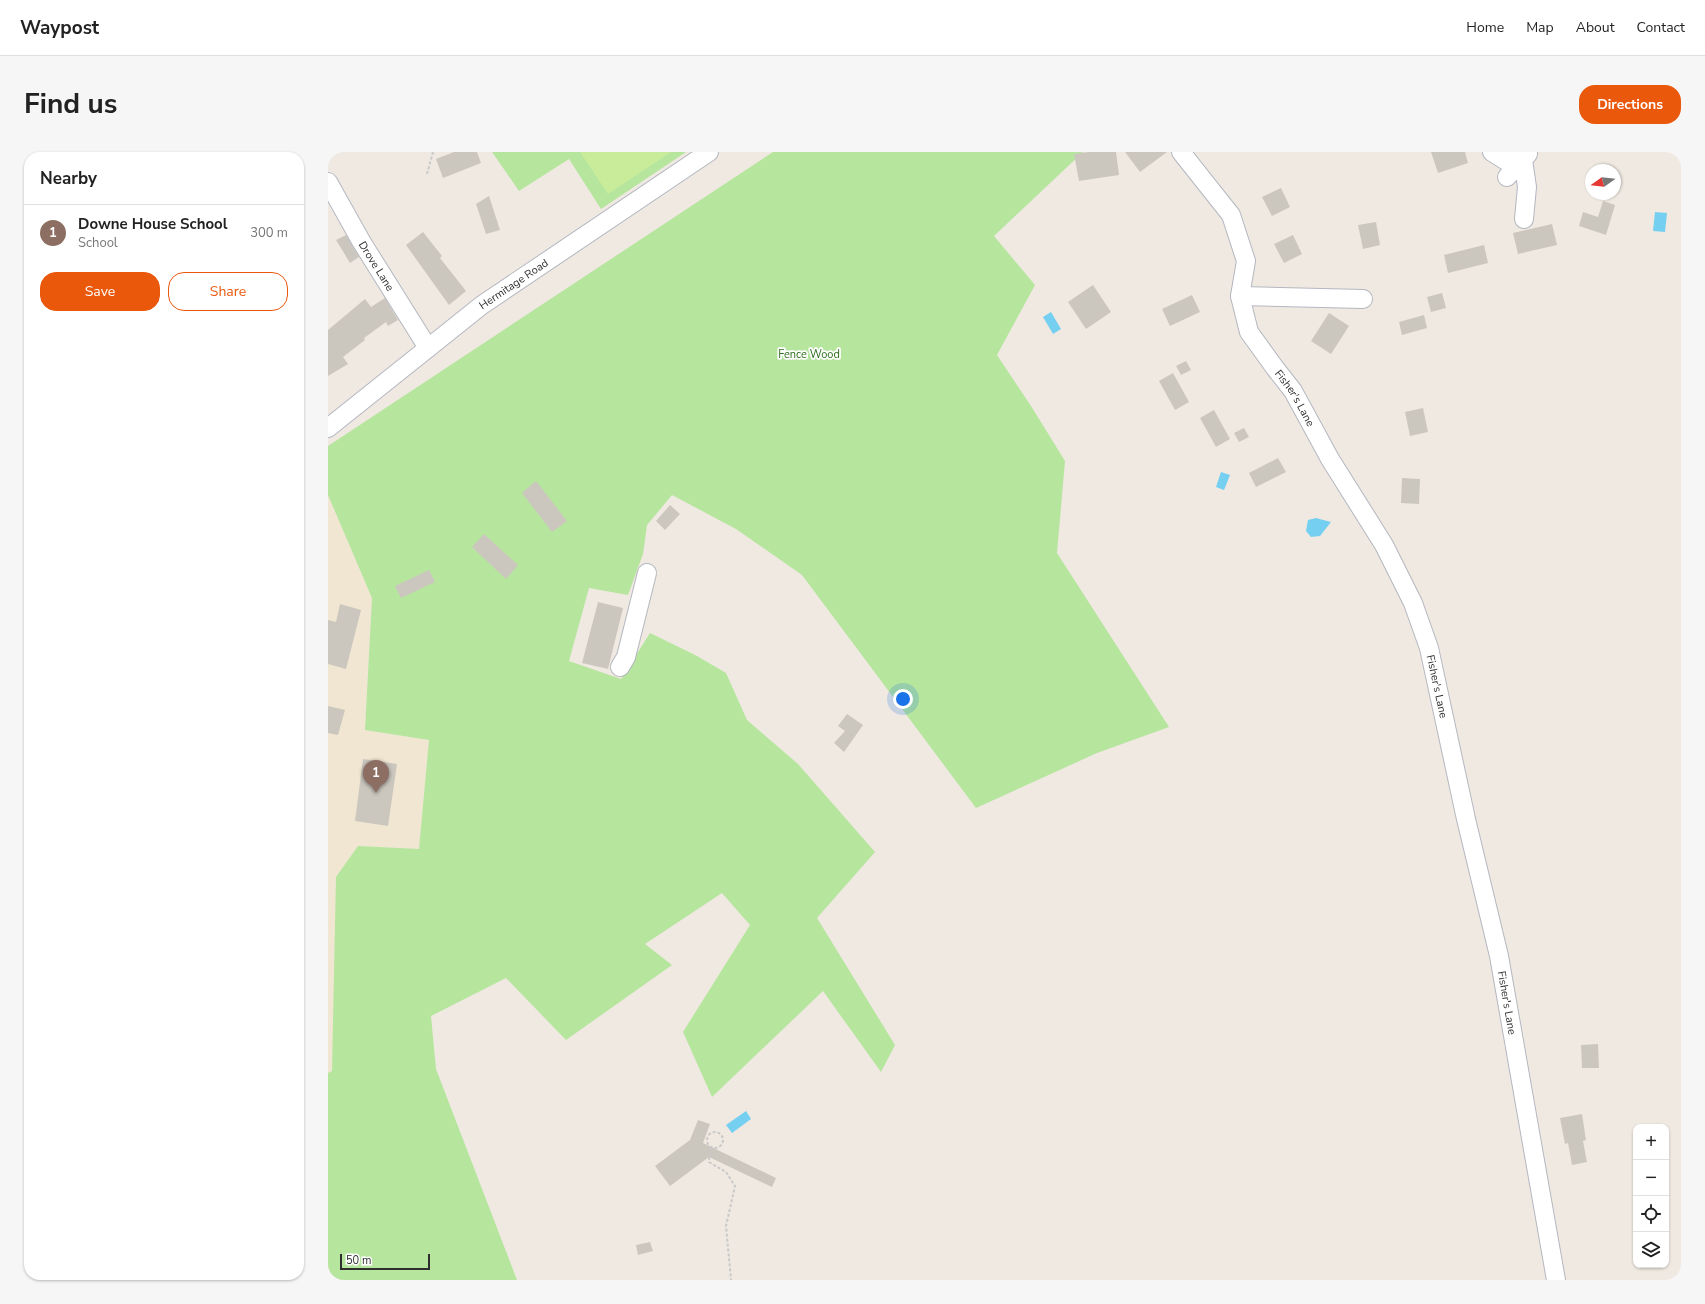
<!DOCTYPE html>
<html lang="en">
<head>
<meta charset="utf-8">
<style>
  body { margin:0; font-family:"Nunito Sans",sans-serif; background:#f6f6f6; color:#222 }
  .controls { position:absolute; right:12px; bottom:12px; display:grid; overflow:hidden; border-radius:8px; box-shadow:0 1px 3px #0004 }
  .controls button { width:36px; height:36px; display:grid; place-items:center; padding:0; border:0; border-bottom:1px solid #e0e0e0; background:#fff; color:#222; font:20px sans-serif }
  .compass { position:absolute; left:1257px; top:12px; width:36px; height:36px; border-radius:50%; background:#fff; box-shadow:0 1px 3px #0004; rotate:255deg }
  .scale { position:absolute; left:12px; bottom:10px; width:90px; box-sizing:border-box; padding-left:4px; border:2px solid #2e2e2e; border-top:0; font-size:11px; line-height:14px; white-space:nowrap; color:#2e2e2e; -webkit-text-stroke:3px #fff; paint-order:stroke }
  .you { position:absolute; left:575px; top:547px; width:14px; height:14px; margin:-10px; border:3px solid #fff; border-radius:50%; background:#1a73e8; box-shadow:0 0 0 6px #1a73e833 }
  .badge { display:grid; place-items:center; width:26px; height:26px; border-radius:50%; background:#ea580c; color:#fff; font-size:13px; font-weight:700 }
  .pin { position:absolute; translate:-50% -33px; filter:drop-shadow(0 1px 2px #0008) }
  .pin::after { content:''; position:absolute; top:21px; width:14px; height:12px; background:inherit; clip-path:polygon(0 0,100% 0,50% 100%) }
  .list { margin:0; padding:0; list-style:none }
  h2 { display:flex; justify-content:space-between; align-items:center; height:52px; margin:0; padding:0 16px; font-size:17px }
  h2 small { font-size:13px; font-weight:400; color:#767676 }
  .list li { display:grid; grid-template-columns:26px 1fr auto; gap:12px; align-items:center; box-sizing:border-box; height:56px; padding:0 16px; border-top:1px solid #e0e0e0 }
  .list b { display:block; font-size:15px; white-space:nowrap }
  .list p { margin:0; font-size:13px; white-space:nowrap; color:#767676 }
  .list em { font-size:13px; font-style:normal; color:#767676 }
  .actions { display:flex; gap:8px; padding:12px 16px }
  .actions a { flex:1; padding:9px 0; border:1px solid #ea580c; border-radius:16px; text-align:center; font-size:14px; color:#ea580c }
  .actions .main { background:#ea580c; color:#fff }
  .icon { flex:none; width:22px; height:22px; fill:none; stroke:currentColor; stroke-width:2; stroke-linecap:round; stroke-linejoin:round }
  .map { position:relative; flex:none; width:1353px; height:1128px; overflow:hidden; border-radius:16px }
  header { display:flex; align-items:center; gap:24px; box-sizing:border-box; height:56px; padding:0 20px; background:#fff; border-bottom:1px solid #e0e0e0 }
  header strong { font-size:19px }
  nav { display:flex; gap:22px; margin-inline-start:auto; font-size:14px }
  .intro { display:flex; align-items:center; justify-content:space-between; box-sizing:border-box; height:96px; padding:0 24px }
  h1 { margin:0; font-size:28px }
  .button { padding:10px 18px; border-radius:16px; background:#ea580c; color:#fff; font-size:14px; font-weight:700 }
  main { display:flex; gap:24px; padding:0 24px }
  aside { flex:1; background:#fff; border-radius:16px; box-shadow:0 1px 3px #0004 }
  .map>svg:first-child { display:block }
</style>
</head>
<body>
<header>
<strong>Waypost</strong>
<nav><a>Home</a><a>Map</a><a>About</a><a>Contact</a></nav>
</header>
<div class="intro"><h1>Find us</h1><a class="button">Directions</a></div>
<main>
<aside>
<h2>Nearby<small></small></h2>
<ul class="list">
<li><span class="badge" style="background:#8d6e63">1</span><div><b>Downe House School</b><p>School</p></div><em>300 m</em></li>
</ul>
<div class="actions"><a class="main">Save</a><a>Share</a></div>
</aside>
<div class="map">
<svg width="1353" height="1128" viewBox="0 0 1353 1128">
  <rect width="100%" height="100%" fill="#efe9e1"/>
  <!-- education -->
  <path fill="#f0e6d1" d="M0 343 44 446 37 578 101 588 91 697 30 694 4 919 0 921Z"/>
  <!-- green -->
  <g fill="#b6e59e">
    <path d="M164 0H358L273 57 241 7 191 39Z"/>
    <path d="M445 0H755L666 84 707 133 669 203 703 254 737 309 729 401 841 575 769 601 648 656 474 423 408 377 344 343 319 373 315 402 300 443 261 436 241 509 293 527 322 481 369 504 398 521 419 568 470 612 547 700 489 766 567 893 553 920 495 839 384 945 355 880 422 773 394 741 317 792 344 813 238 888 178 826 103 864 108 917 189 1128H0V921L4 919 8 725 30 694 91 697 101 588 37 578 44 446 0 343V294Z"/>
  </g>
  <!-- pitch -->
  <path fill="#c9ec9a" d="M252 0H343L280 42Z"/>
  <!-- water -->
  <g fill="#75cff0">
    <path d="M1327 60 1339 61 1337 80 1325 79Z"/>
    <path d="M723 160 733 177 725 182 715 165Z"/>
    <path d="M893 320 902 323 896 338 888 335Z"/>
    <path d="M988 366 1003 370 992 384 983 385 978 379 980 368Z"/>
    <path d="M418 959 423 967 404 981 398 973Z"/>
  </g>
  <!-- building -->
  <g fill="#cbc7bf">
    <path d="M126 0H149L153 11 115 26 108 7Z"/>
    <path d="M760 0H788L791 23 751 29 746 2Z"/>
    <path d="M797 0H839L812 20Z"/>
    <path d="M1103 0H1137L1140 11 1110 21Z"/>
    <path d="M953 36 962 55 944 64 934 45Z"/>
    <path d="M161 44 172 78 158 82 148 52Z"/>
    <path d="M1275 49 1287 53 1278 83 1251 74 1255 60 1270 65Z"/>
    <path d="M1048 70 1052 93 1035 97 1030 73Z"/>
    <path d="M1224 72 1229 93 1190 102 1185 81Z"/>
    <path d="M95 80 114 104 112 106 138 139 121 153 78 93Z"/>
    <path d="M18 83 31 105 22 111 8 88Z"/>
    <path d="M965 83 974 102 956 111 946 92Z"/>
    <path d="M1156 93 1160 111 1120 121 1116 103Z"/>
    <path d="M765 133 783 160 758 177 740 150Z"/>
    <path d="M1114 141 1118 156 1103 160 1099 145Z"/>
    <path d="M864 143 872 160 842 174 834 157Z"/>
    <path d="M57 146 70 168 60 174 58 170 36 186 37 188 15 205 20 212 0 224V178L37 147 43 155Z"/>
    <path d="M1001 161 1021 174 1003 202 983 189Z"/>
    <path d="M1096 163 1099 176 1074 183 1071 170Z"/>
    <path d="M858 209 863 218 853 223 848 214Z"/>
    <path d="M845 221 861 250 847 258 831 229Z"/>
    <path d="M1095 256 1100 280 1082 284 1077 260Z"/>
    <path d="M886 258 902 287 888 295 872 266Z"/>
    <path d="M916 276 921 285 911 290 906 281Z"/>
    <path d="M950 306 958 320 928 335 921 321Z"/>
    <path d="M1074 326 1092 327 1091 352 1073 351Z"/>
    <path d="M208 329 239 369 224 380 194 341Z"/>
    <path d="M342 353 352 362 337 378 328 369Z"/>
    <path d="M156 382 190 413 178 427 144 395Z"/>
    <path d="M101 418 107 430 73 446 67 434Z"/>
    <path d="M270 450 295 456 280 517 254 511Z"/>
    <path d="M12 452 33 458 18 517 0 512V468L8 470Z"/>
    <path d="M0 554 17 558 10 583 0 581Z"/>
    <path d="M519 562 535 573 516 600 506 591 517 579 510 574Z"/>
    <path d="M35 607 69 612 60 674 27 669Z"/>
    <path d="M1270 892 1271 916H1254L1253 893Z"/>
    <path d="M1254 962 1258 988 1255 989 1259 1010 1244 1013 1240 991 1237 992 1232 966Z"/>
    <path d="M370 968 382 972 375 991 448 1026 444 1035 381 1005 342 1034 327 1014 362 988Z"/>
    <path d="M322 1090 325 1099 310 1103 308 1093Z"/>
  </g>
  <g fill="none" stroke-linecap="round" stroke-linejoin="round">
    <defs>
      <g id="minor">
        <path id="s1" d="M853 0 903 63 918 109 912 144 921 180 947 216 965 239 1002 307 1056 393 1085 451 1101 496 1138 667 1171 804 1228 1128"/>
        <path d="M1164 0 1188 15"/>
        <path d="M1181 0 1195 8 1199 35 1196 67"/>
        <path d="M1179 25 1200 2"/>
        <path id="s2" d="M0 30 33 89 100 196"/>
        <path d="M912 144 1035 147"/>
        <path id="s3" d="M0 276 154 153 381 0"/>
        <path d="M292 515 298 505 319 421"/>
      </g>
    </defs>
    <!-- minor casing -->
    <use href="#minor" stroke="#b4b7c1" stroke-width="20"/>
    <!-- path -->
    <g stroke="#c9c9c9" stroke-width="2" stroke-dasharray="3 2" stroke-linecap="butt">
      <path d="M99 22 105 0"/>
      <circle cx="387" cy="988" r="8"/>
      <path d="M382 995 381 1010 398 1020 407 1034 398 1074 403 1128"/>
    </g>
    <!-- minor -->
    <use href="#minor" stroke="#fff" stroke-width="18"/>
  </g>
  <g text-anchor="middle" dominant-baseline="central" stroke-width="3.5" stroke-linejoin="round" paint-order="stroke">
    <!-- street labels -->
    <g font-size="11" fill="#2e2e2e" stroke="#fff">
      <text stroke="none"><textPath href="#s2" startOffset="97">Drove Lane</textPath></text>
      <text stroke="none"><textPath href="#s3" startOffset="235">Hermitage Road</textPath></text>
      <text stroke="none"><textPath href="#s1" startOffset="282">Fisher's Lane</textPath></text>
      <text stroke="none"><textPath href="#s1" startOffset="606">Fisher's Lane</textPath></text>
      <text stroke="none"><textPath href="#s1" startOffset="930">Fisher's Lane</textPath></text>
    </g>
    <!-- park labels -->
    <g font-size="11" fill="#2c6e1b" stroke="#fff">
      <text x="481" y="202">Fence Wood</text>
    </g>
  </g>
</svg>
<div class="controls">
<button>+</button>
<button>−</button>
<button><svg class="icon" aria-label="locate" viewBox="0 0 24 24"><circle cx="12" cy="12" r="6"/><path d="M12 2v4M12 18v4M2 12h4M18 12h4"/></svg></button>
<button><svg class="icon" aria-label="layers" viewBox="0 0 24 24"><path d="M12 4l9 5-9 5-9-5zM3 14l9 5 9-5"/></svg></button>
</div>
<svg class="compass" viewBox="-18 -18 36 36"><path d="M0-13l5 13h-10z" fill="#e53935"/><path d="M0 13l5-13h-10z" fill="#767676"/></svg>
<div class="scale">50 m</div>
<div class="you"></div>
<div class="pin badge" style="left:48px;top:641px;background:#8d6e63">1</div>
</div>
</main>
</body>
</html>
